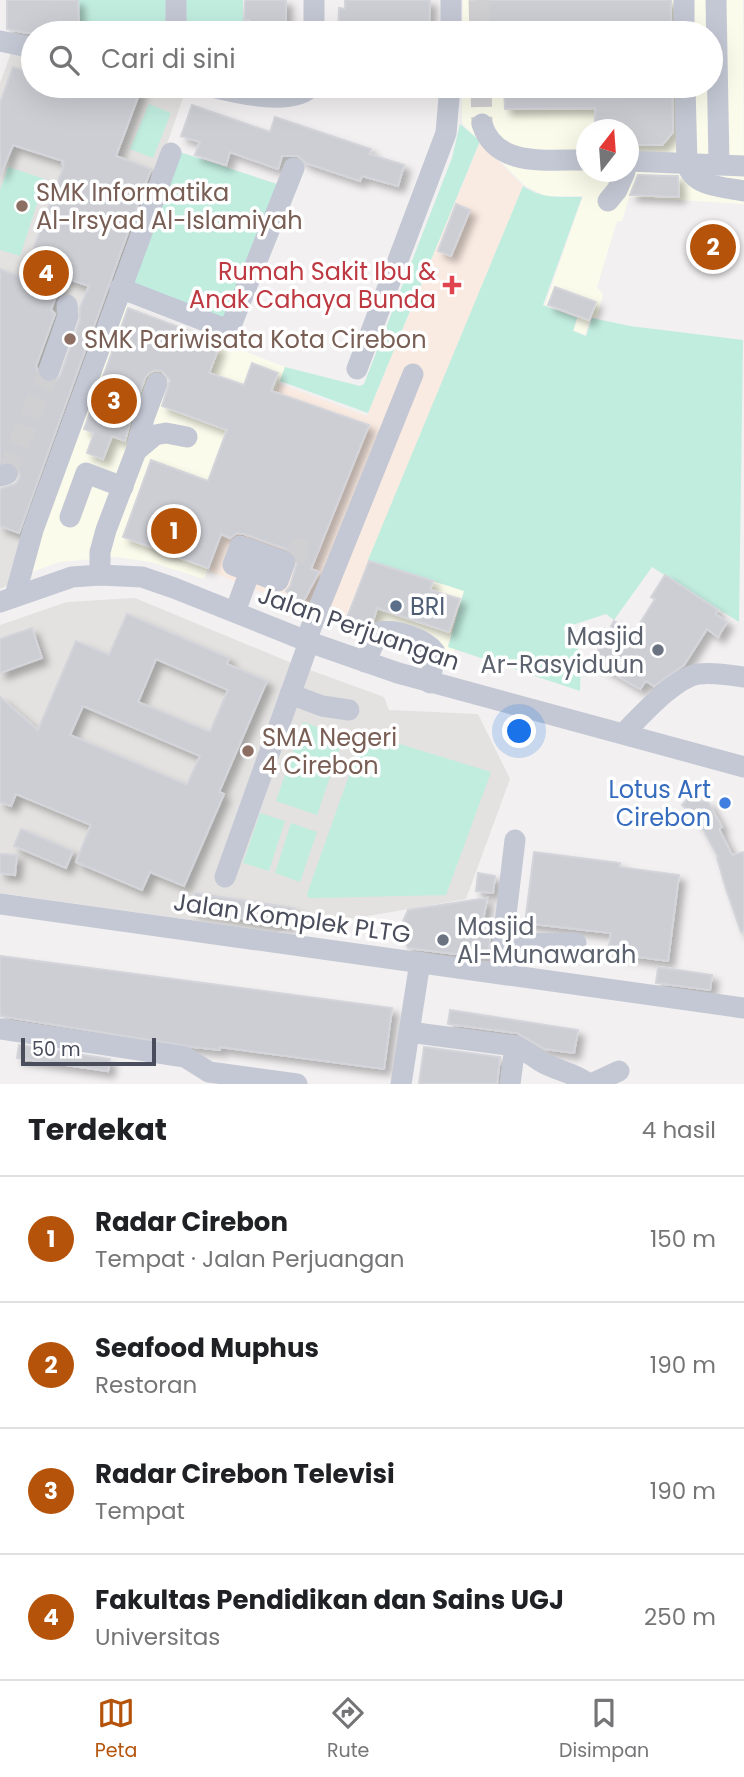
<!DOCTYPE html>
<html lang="id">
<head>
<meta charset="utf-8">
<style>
  body { margin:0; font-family:Poppins,sans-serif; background:#f6f6f6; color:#202124 }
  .compass { position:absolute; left:576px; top:119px; width:63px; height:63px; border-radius:50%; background:#fff; box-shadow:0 7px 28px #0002; rotate:17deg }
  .scale { position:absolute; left:21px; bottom:18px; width:135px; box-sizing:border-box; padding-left:7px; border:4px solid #494d5c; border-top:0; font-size:19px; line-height:24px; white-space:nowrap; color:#494d5c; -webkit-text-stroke:5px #fff; paint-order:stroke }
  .you { position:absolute; left:520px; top:732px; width:24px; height:24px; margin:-18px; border:5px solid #fff; border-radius:50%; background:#1a73e8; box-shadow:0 0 0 10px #1a73e833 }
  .badge { display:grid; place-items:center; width:46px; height:46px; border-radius:50%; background:#b45309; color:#fff; font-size:23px; font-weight:700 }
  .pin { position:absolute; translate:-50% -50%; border:4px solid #fff; box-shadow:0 2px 7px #0006 }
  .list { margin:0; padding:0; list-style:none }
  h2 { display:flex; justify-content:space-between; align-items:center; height:91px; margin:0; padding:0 28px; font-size:30px }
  h2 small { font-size:23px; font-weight:400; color:#757577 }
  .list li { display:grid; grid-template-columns:46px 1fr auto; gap:21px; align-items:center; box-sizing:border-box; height:126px; padding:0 28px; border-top:2px solid #e0e0e0 }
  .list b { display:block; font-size:26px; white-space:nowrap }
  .list p { margin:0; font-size:23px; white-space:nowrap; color:#757577 }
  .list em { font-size:23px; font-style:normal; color:#757577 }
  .icon { flex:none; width:38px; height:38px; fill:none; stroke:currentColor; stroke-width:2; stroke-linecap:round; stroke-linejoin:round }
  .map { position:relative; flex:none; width:744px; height:1084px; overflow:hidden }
  .search { position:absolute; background:#fff; box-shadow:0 7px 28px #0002; left:21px; right:21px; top:21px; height:77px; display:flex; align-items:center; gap:18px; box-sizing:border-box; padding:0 24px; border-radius:38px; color:#757577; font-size:26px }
  .sheet { height:595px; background:#fff }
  nav { display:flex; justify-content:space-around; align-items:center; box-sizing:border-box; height:98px; border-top:2px solid #e0e0e0; background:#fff; font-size:19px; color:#757577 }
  nav a { display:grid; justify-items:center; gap:4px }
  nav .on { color:#b45309 }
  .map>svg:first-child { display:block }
</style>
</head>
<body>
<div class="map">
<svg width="744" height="1084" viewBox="0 0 744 1084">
  <defs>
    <filter id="shadow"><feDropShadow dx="6" dy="6" stdDeviation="3.5" flood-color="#0004"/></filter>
  </defs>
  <rect width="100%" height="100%" fill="#f2f0f0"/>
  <!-- commercial -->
  <g fill="#fbfbeb" fill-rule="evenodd">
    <path d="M463 0H743L744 204 629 197 622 221H617L597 287 603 295 597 318 591 317 585 335 574 330 578 317 545 305 583 196H546L524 185 462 123V86H711V33H462ZM586 130H628V172H586Z"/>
    <path d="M119 303 285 367 204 579 151 562 115 557 59 562 27 574Z"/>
    <path d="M368 560 464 591 448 646 455 649 450 664 340 630Z"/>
  </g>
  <!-- education -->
  <g fill="#e3e2e1">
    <path d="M11 53 33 57V86H153L185 92 15 582 0 589V83Z"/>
    <path d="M135 598 299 666 384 697 389 710 478 714 510 779 466 899 276 932 0 893V625L67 602Z"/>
  </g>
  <!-- medical -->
  <path fill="#faebe2" d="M480 142 523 186 342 625 209 571 278 383 367 416Z"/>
  <!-- green -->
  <g fill="#c1eddf">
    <path d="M79 0H167V33H80Z"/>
    <rect x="184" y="0" width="59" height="33"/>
    <path d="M149 104 171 113 153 158 130 149Z"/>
    <path d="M460 124 480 141 368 413 280 381 285 367 360 386 364 384 452 158Z"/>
    <path d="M177 151 280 185 227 319 124 286Z"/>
    <path d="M8 167 45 179 20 256 0 250V190Z"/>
    <path d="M523 186C542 199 559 197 582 197L543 305 577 318 573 331 586 336 592 318 630 326 743 340 739 622 652 567 614 620 606 614 563 628 581 654 580 691 448 647 464 591 368 560Z"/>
    <path d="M303 722 344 736 317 815 276 801Z"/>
    <path d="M364 733 491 772 446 895 314 898H309L307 894Z"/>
    <path d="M260 813 285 821 269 871 243 863Z"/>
    <path d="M291 823 317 832 300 882 275 873Z"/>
  </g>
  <!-- building -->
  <g fill="#cdced4" stroke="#d4d4db" stroke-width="2" fill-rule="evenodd" filter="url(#shadow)">
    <path d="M7 0H78L79 33H27L7 29Z"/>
    <path d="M245 0H286V33L250 32V20H244Z"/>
    <path d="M345 0H430L429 33 338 32 339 8 345 9Z"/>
    <path d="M485 0H671V33H486Z"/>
    <path d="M13 67 33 74V86H65L88 94 91 86H133L141 89 116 156 151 169 19 533 0 526V489L16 484 20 477 19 470 16 464 10 461 0 462V269L23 278 64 165 62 164 63 161 13 145 0 176V103ZM63 277 89 286 80 308V320L61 374 57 380 45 383 39 378 36 366 55 314 51 310Z"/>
    <path d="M504 86H672L673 132 662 145H628V130H595V108L505 109Z"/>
    <path d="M192 105 270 132 275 117 371 149 369 154 404 165 398 186 362 176 360 181 306 163 298 156H282L278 169 230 152 226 165 195 155 200 142 181 136Z"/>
    <path d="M638 175 678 176 679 197 630 195Z"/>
    <path d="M456 204 470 210 451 256 438 251Z"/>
    <path d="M555 287 596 302 589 320 548 305Z"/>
    <path d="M128 308 187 330 186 334 219 347 209 373 244 385 252 363 278 373 271 391 369 425 311 569 319 572 302 604 286 591 290 586 298 560 295 554 289 550 244 534 237 533 230 538 221 534 208 568 123 537 151 460 208 481 227 430 162 406 170 380 162 371 155 370 149 373 145 378 132 414 125 441 112 436 103 459 87 453 94 433 84 429Z"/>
    <path d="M369 561 433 581 430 590 460 599 449 632 377 608 373 621 364 633 344 625Z"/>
    <path d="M665 575 718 610 715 614 727 622 718 637 707 629 684 665 654 686 646 681 640 689 592 661 614 621 633 634 655 599 651 597Z"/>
    <path d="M127 614 229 658 227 664 267 681 219 792 224 794 184 886 150 872 142 890 76 862 91 825 16 794 11 806 0 802V697L38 730 76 641 109 655ZM156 659 228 690 210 732 138 702ZM83 706 200 756 187 785 70 735Z"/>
    <path d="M32 628 42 658 0 673V639Z"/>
    <path d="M692 794 699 801 708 802 722 827 719 829 732 855 744 852V931L741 932 726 889 717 858 718 857 699 822 682 805Z"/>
    <path d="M21 829 73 851 66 868 14 846Z"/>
    <path d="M534 852 620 863 619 867 679 875 668 961 608 953 611 933 525 923Z"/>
    <path d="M0 854 17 855 15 875 0 873Z"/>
    <path d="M478 873 495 876 493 893 476 891Z"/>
    <path d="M195 893 294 908 291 926 192 911Z"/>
    <path d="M487 898 482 927 491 928 488 958 408 948 400 928 408 910Z"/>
    <path d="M0 956 392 1008 384 1069 220 1047V1050L193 1047 0 1016Z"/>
    <path d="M658 967 712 975 710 990 656 983Z"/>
    <path d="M450 1010 578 1030 574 1053 545 1049 517 1033 448 1024Z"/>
    <path d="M19 1045 110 1059 108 1071 17 1058Z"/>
    <path d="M424 1047 500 1057 497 1084H419Z"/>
  </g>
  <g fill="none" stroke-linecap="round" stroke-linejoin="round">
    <!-- minor-tunnel -->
    <g stroke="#d0cfd2" stroke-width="21" stroke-dasharray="21 10" stroke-linecap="butt">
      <path d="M479 0 480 33"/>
      <path d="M481 86 482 124"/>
      <path d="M7 474 49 370"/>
      <path d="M294 561 299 549 317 555"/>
    </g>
    <!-- minor -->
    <g stroke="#c4c8d4" stroke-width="21">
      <path d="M684 0V33"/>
      <path d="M716 0 719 165"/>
      <path d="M176 33V0"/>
      <path d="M314 33V0"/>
      <path d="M451 33V0"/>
      <path d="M0 41 33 48"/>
      <path d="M208 86C233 92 293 108 312 86"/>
      <path d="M685 86 687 164C693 187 724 187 744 191"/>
      <path d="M482 124C496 169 549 159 586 160"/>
      <path d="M628 161 744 166"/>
      <path d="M608 201 617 190 625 172"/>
      <path d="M120 288 223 328 232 323 294 168"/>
      <path d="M357 369 446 133 450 86"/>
      <path d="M49 370 68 316 67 305"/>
      <path d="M136 451 144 418 157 383"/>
      <path d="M0 476 7 474"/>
      <path d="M70 517 86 473 123 487"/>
      <path d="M100 575V552L106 530 136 451 155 435 166 433 187 437"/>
      <path d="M15 596 33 530 171 153"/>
      <path d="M0 602 72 577 100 575 142 577 174 588 309 642 398 673 744 767"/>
      <path d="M235 612 250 571 233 565 240 546 285 562 278 581 250 571"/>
      <path d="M306 640 413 374"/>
      <path d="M365 662 379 632C395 629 425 638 435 652L430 683"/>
      <path d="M290 694 322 706 349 710"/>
      <path d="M624 733C641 716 675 677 699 674 713 672 730 675 744 677"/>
      <path d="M225 877 309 642"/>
      <path d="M0 904 744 1008"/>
      <path d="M503 944 576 943"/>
      <path d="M499 973 515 840"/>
      <path d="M0 1029 185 1057 209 1072 297 1084"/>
      <path d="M409 1032 515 1046C525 1050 532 1056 540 1061 556 1071 574 1072 589 1084"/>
      <path d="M401 1084 420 962"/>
      <path d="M510 1084 515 1046"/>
      <path d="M591 1084 619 1071"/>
    </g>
  </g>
  <!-- markers -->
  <g fill="#8d6e63" stroke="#fff" stroke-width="2.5">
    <circle cx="22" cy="206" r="7"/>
    <circle cx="70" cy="339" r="7"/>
    <circle cx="248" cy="751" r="7"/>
  </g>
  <path fill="#e0444e" stroke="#fff" stroke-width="2.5" d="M448.5 274.5h7v7h7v7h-7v7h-7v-7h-7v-7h7z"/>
  <circle fill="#5c6f8a" stroke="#fff" stroke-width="2.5" cx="396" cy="606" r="7"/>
  <g fill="#6b7280" stroke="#fff" stroke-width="2.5">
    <circle cx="658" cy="650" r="7"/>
    <circle cx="443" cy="940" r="7"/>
  </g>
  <circle fill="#3f7fe0" stroke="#fff" stroke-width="2.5" cx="725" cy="803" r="7"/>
  <g text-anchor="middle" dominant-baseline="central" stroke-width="7" stroke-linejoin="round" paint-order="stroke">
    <!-- education labels -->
    <g font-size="24" fill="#785e54" stroke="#fff" text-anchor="start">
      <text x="36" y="192">SMK Informatika<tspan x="36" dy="28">Al-Irsyad Al-Islamiyah</tspan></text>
      <text x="84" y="339">SMK Pariwisata Kota Cirebon</text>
      <text x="262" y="737">SMA Negeri<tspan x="262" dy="28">4 Cirebon</tspan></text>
    </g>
    <!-- health labels -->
    <g font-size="24" fill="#be3a42" stroke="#fff" text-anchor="end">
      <text x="436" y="271">Rumah Sakit Ibu &amp;<tspan x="436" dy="28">Anak Cahaya Bunda</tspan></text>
    </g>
    <!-- service labels -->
    <g font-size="24" fill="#4e5e75" stroke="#fff" text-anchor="start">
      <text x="410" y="606">BRI</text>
    </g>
    <!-- street labels -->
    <g font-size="24" fill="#494d5c" stroke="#fff">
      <text transform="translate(359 628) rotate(19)">Jalan Perjuangan</text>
      <text transform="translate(292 918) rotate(8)">Jalan Komplek PLTG</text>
    </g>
    <!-- worship labels -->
    <g font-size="24" fill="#5b616d" stroke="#fff" text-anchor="end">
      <text x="644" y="636">Masjid<tspan x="644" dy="28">Ar-Rasyiduun</tspan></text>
      <text x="457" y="926" text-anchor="start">Masjid<tspan x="457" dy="28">Al-Munawarah</tspan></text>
    </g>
    <!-- shop labels -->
    <g font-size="24" fill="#366cbe" stroke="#fff" text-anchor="end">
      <text x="711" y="789">Lotus Art<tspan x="711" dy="28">Cirebon</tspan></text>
    </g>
  </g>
</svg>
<svg class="compass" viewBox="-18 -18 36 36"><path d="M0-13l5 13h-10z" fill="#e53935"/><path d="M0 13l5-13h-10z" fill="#757577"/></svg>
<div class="scale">50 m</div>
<div class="you"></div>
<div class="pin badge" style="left:174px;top:531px">1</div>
<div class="pin badge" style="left:713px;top:247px">2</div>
<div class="pin badge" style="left:114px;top:401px">3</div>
<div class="pin badge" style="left:46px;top:273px">4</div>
<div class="search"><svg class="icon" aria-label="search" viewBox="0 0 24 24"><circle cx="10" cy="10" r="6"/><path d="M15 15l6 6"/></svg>Cari di sini</div>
</div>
<section class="sheet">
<h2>Terdekat<small>4 hasil</small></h2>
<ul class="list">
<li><span class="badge">1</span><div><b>Radar Cirebon</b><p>Tempat · Jalan Perjuangan</p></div><em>150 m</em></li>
<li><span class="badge">2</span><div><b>Seafood Muphus</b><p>Restoran</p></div><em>190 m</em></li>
<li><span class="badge">3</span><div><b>Radar Cirebon Televisi</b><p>Tempat</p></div><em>190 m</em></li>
<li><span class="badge">4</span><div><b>Fakultas Pendidikan dan Sains UGJ</b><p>Universitas</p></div><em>250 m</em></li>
</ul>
</section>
<nav>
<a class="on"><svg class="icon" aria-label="map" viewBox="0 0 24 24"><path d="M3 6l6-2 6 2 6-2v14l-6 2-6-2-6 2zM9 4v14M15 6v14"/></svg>Peta</a>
<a><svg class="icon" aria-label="directions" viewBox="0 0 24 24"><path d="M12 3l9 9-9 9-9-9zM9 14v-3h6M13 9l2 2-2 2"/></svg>Rute</a>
<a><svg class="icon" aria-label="saved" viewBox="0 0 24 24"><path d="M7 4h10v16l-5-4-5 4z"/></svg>Disimpan</a>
</nav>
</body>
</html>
